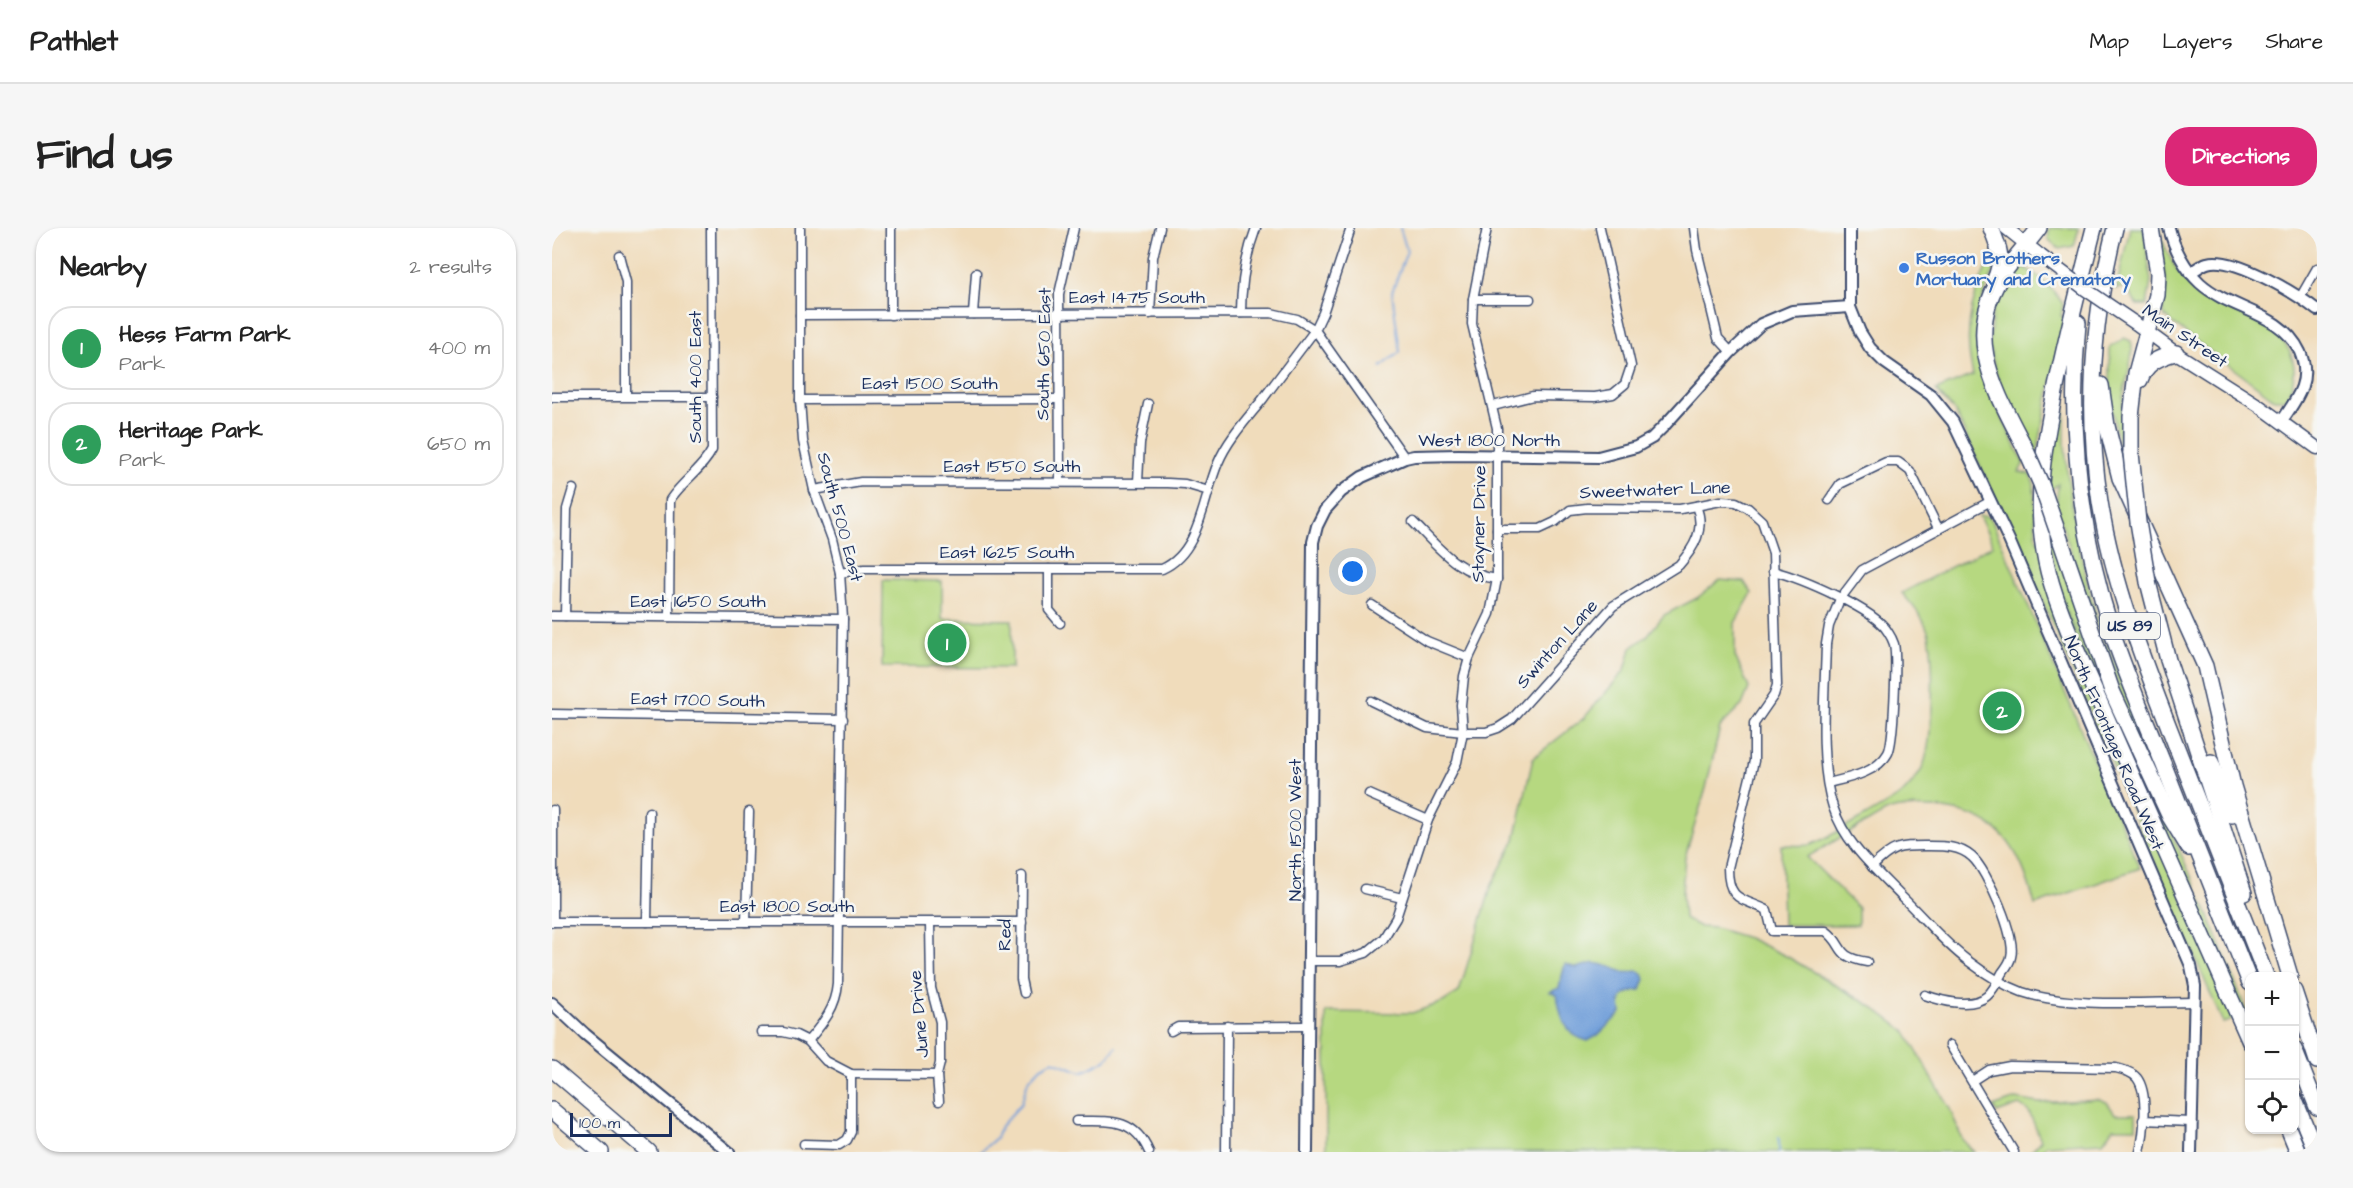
<!DOCTYPE html>
<html lang="en">
<head>
<meta charset="utf-8">
<style>
  body { margin:0; font-family:"Architects Daughter",sans-serif; background:#f6f6f6; color:#222 }
  .controls { position:absolute; right:18px; bottom:18px; display:grid; overflow:hidden; border-radius:12px; box-shadow:0 2px 4px #0004 }
  .controls button { width:54px; height:54px; display:grid; place-items:center; padding:0; border:0; border-bottom:2px solid #e0e0e0; background:#fff; color:#222; font:30px sans-serif }
  .scale { position:absolute; left:18px; bottom:15px; width:102px; box-sizing:border-box; padding-left:6px; border:3px solid #1b2f5e; border-top:0; font-size:16px; line-height:21px; white-space:nowrap; color:#1b2f5e; -webkit-text-stroke:4px #f6f6f2; paint-order:stroke }
  .you { position:absolute; left:801px; top:344px; width:21px; height:21px; margin:-15px; border:4px solid #fff; border-radius:50%; background:#1a73e8; box-shadow:0 0 0 9px #1a73e833 }
  .badge { display:grid; place-items:center; width:39px; height:39px; border-radius:50%; background:#db2777; color:#fff; font-size:20px; font-weight:700 }
  .pin { position:absolute; translate:-50% -50%; border:3px solid #fff; box-shadow:0 2px 6px #0006 }
  .list { margin:0; padding:0; list-style:none }
  h2 { display:flex; justify-content:space-between; align-items:center; height:78px; margin:0; padding:0 24px; font-size:26px }
  h2 small { font-size:20px; font-weight:400; color:#767676 }
  .list li { display:grid; grid-template-columns:39px 1fr auto; gap:18px; align-items:center; box-sizing:border-box; height:84px; margin:0 12px 12px; padding:0 12px; border:2px solid #e0e0e0; border-radius:24px }
  .list b { display:block; font-size:22px; white-space:nowrap }
  .list p { margin:0; font-size:20px; white-space:nowrap; color:#767676 }
  .list em { font-size:20px; font-style:normal; color:#767676 }
  .icon { flex:none; width:33px; height:33px; fill:none; stroke:currentColor; stroke-width:2; stroke-linecap:round; stroke-linejoin:round }
  .map { position:relative; flex:none; width:1765px; height:924px; overflow:hidden; border-radius:24px }
  header { display:flex; align-items:center; gap:36px; box-sizing:border-box; height:84px; padding:0 30px; background:#fff; border-bottom:2px solid #e0e0e0 }
  header strong { font-size:28px }
  nav { display:flex; gap:33px; margin-inline-start:auto; font-size:21px }
  .intro { display:flex; align-items:center; justify-content:space-between; box-sizing:border-box; height:144px; padding:0 36px }
  h1 { margin:0; font-size:42px }
  .button { padding:15px 27px; border-radius:24px; background:#db2777; color:#fff; font-size:21px; font-weight:700 }
  main { display:flex; gap:36px; padding:0 36px }
  aside { flex:1; background:#fff; border-radius:24px; box-shadow:0 2px 4px #0004 }
  .map>svg:first-child { display:block }
</style>
</head>
<body>
<header>
<strong>Pathlet</strong>
<nav><a>Map</a><a>Layers</a><a>Share</a></nav>
</header>
<div class="intro"><h1>Find us</h1><a class="button">Directions</a></div>
<main>
<aside>
<h2>Nearby<small>2 results</small></h2>
<ul class="list">
<li><span class="badge" style="background:#2e9e5b">1</span><div><b>Hess Farm Park</b><p>Park</p></div><em>400 m</em></li>
<li><span class="badge" style="background:#2e9e5b">2</span><div><b>Heritage Park</b><p>Park</p></div><em>650 m</em></li>
</ul>
</aside>
<div class="map">
<svg width="1765" height="924" viewBox="0 0 1765 924">
  <rect width="100%" height="100%" fill="#f6f6f2"/>
  <filter id="ink" filterUnits="userSpaceOnUse"><feTurbulence type="fractalNoise" baseFrequency=".0167" numOctaves="2"/><feDisplacementMap in="SourceGraphic" scale="12" xChannelSelector="R" yChannelSelector="G"/><feConvolveMatrix kernelMatrix="1 2 1 2 8 2 1 2 1" color-interpolation-filters="sRGB"/></filter>
  <filter id="wash" filterUnits="userSpaceOnUse"><feTurbulence type="fractalNoise" baseFrequency=".008" numOctaves="4" result="noise"/><feDisplacementMap in="SourceGraphic" scale="24" xChannelSelector="R" yChannelSelector="G"/><feGaussianBlur stdDeviation="1.35" result="paint"/><feColorMatrix in="noise" values="0 0 0 0 0 0 0 0 0 0 0 0 0 0 0 0 0 1.4 0 .05"/><feComposite in="paint" operator="in"/></filter>
  <g filter="url(#wash)">
    <rect width="100%" height="100%" fill="#f0dcbb"/>
    <!-- green -->
    <g fill="#b6d880" stroke="#68846f" stroke-width="1.5">
      <path d="M1498 0H1527L1522 18 1507 21 1496 11 1497 5 1495 4Z"/>
      <path d="M1578 0H1592L1599 53 1595 77H1585L1573 59 1564 61Z"/>
      <path d="M1605 0H1607C1612 21 1624 46 1642 60 1673 84 1745 95 1742 146 1741 155 1738 164 1733 171H1722L1620 95 1615 89 1613 90 1611 80 1614 55Z"/>
      <path d="M1442 21V43L1431 69 1426 89 1424 110 1427 137 1430 149 1472 235 1467 244 1478 246 1482 256 1484 307 1680 792 1671 795 1488 367 1403 184 1384 162 1421 147C1409 97 1422 66 1442 21Z"/>
      <path d="M1464 36C1483 43 1500 59 1511 76L1509 88 1513 90 1485 225 1482 226 1450 167 1437 118 1441 79Z"/>
      <path d="M1572 110 1579 113C1583 126 1573 155 1571 170 1569 191 1569 212 1570 233L1558 173V120Z"/>
      <path d="M1512 145C1515 172 1511 200 1514 228 1519 293 1534 354 1553 417H1556L1608 553 1584 511 1504 280 1506 256 1497 263 1493 253Z"/>
      <path d="M1495 287 1617 599 1655 684 1686 761 1697 792V800L1514 383 1496 313Z"/>
      <path d="M1427 288H1434L1440 293 1588 640 1483 677C1467 617 1447 584 1380 580 1367 580 1351 578 1339 582 1332 584 1325 589 1318 593 1297 604 1276 617 1255 629L1306 680V697H1231L1229 617C1238 617 1248 618 1257 617 1268 615 1343 572 1352 564 1357 559 1363 552 1367 546 1382 526 1383 433 1377 407 1373 391 1361 378 1350 365L1441 317Z"/>
      <path d="M331 352 390 353V391L460 392V440L330 439Z"/>
      <path d="M1168 352 1192 354 1200 365 1183 395V428L1197 460 1190 477 1168 499 1154 560 1133 629 1130 665 1132 690 1148 699 1163 700 1196 710 1236 729 1319 778 1353 803 1398 881 1410 911 1422 924H774V784L860 785 891 774 907 764 940 656 963 612 981 530 1032 490 1073 442 1079 420 1094 409 1112 387 1145 370Z"/>
      <path d="M1464 871 1487 875 1547 871 1555 874 1563 886H1584V900H1561L1551 914 1495 917 1487 924H1478L1489 912 1477 884 1467 877 1445 885 1441 879Z"/>
    </g>
    <!-- water -->
    <path fill="#709ed9" stroke="#46669c" stroke-width="1.5" d="M1042 735C1054 737 1061 739 1071 744 1081 747 1085 736 1093 751L1089 762C1082 764 1070 763 1068 775 1068 778 1069 781 1069 785L1045 808 1036 813C1013 808 1008 788 1005 767L998 764 1007 760 1013 736 1024 740Z"/>
    <g fill="none" stroke-linecap="round" stroke-linejoin="round">
      <!-- stream -->
      <g stroke="#709ed9" stroke-width="2">
        <path d="M829 139 848 124 840 64 855 23 848 0"/>
        <path d="M1227 909V924"/>
        <path d="M428 924 444 910 449 898 469 876 476 853 489 839 501 833 530 844 554 832 564 819"/>
      </g>
    </g>
  </g>
  <g filter="url(#ink)">
    <g fill="none" stroke-linecap="round" stroke-linejoin="round">
      <defs>
        <g id="minor">
          <path d="M248 0V172L251 213 262 262 280 311 288 345 291 391 286 756C284 780 271 795 256 813"/>
          <path d="M339 0V87"/>
          <path d="M1142 0 1145 22 1166 110 1179 124"/>
          <path d="M67 27 74 54V168"/>
          <path d="M1749 68 1765 40"/>
          <path d="M921 71H978"/>
          <path d="M689 85C689 55 693 29 704 0"/>
          <path d="M421 86 424 45"/>
          <path d="M598 86 601 29 608 0"/>
          <path d="M248 87 719 85 745 91 763 102 853 230"/>
          <path d="M0 169H160"/>
          <path d="M248 172 507 171"/>
          <path d="M941 178 981 168 1043 169 1061 166 1073 156 1079 138 1048 0"/>
          <path d="M508 254 507 66 522 0"/>
          <path d="M586 254 588 215 596 176"/>
          <path d="M262 262 309 254 616 255 633 256 657 263"/>
          <path d="M1277 272 1288 256 1334 234H1346L1358 243 1386 300"/>
          <path d="M1439 273 1310 342 1288 371 1277 398 1274 416C1273 465 1266 533 1281 579 1293 616 1324 642 1350 669 1371 689 1392 715 1415 732 1432 745 1451 757 1470 764 1518 780 1592 774 1643 774"/>
          <path d="M861 294C887 320 906 346 945 351"/>
          <path d="M945 301H988L1003 294 1018 282 1035 280 1128 281 1169 273 1184 274 1196 280 1210 293 1221 325 1225 457 1222 467 1202 496V533L1176 640C1176 673 1190 670 1215 682L1220 703H1274C1294 718 1281 728 1315 734"/>
          <path d="M497 341V382L508 395"/>
          <path d="M1221 343C1248 350 1323 381 1336 404 1338 407 1341 413 1342 416 1345 429 1342 514 1336 525 1325 545 1296 550 1276 555"/>
          <path d="M288 345 312 341H610C649 324 651 269 666 235 676 211 695 191 711 171 728 148 746 125 763 102L771 85 799 0"/>
          <path d="M820 377 875 413 917 430"/>
          <path d="M0 388 291 391"/>
          <path d="M13 388 15 281 21 261"/>
          <path d="M117 389 118 272C130 253 150 242 160 222L159 0"/>
          <path d="M819 473 875 500 911 504H934L946 500 960 491 1061 378 1127 337C1142 320 1154 301 1144 278"/>
          <path d="M0 486 291 491"/>
          <path d="M817 566 876 592"/>
          <path d="M1320 639C1342 617 1347 618 1377 618 1392 618 1408 618 1420 629 1435 642 1465 710 1459 729 1458 735 1453 741 1450 745 1446 753 1441 763 1435 768 1420 781 1389 773 1373 767"/>
          <path d="M470 648 469 751 472 765"/>
          <path d="M813 661 850 670"/>
          <path d="M0 694H470"/>
          <path d="M1 694V582"/>
          <path d="M95 694 97 584"/>
          <path d="M194 694 197 584"/>
          <path d="M378 695 379 760 388 794V835L385 847 387 873"/>
          <path d="M758 733H788L814 725 831 711 844 690 876 592 905 534 911 504 909 477 912 448 917 430 938 386 945 351V200L920 96 921 71 935 0"/>
          <path d="M619 803 626 799 755 798"/>
          <path d="M209 804H231L244 807 256 813 274 833 299 846 385 847"/>
          <path d="M1398 817 1462 924"/>
          <path d="M1420 853 1437 842 1458 838 1564 840C1572 842 1580 844 1585 850 1597 866 1592 906 1588 924"/>
          <path d="M1591 892 1639 894"/>
          <path d="M524 893C557 893 582 889 597 924"/>
          <path d="M252 916 287 917 295 912 299 904V846"/>
          <path d="M674 924 675 798"/>
        </g>
        <g id="tertiary">
          <path d="M1298 0V79L1308 104 1318 120 1332 134 1379 167 1401 194 1457 312 1639 738 1643 758 1639 924"/>
          <path d="M1617 0C1622 20 1633 41 1648 55 1679 83 1729 83 1748 124 1760 152 1745 171 1729 194"/>
          <path d="M1638 45C1643 42 1649 37 1655 35 1681 27 1745 66 1765 82"/>
          <path d="M0 775 33 806 177 924"/>
          <path d="M755 924 761 314 765 298 773 282 789 264 810 249 853 230 862 228 906 227 1046 229 1084 219 1100 210 1113 197 1179 124 1209 96 1240 83 1298 79"/>
        </g>
        <g id="secondary">
          <path d="M1454 0 1489 28"/>
          <path d="M1583 95 1624 125 1706 177 1765 220"/>
        </g>
        <g id="motorway">
          <path d="M1439 0C1447 19 1452 31 1443 51"/>
          <path d="M1542 0C1528 55 1514 109 1503 164 1492 218 1483 269 1492 323 1497 355 1509 384 1521 414L1698 814"/>
          <path d="M1563 0C1541 89 1534 183 1548 274 1562 360 1594 440 1625 520 1655 596 1685 672 1714 748"/>
          <path d="M1526 95C1516 200 1528 304 1560 404 1575 450 1595 495 1613 540 1641 611 1669 683 1698 755"/>
          <path d="M1588 152C1594 135 1607 129 1624 125"/>
          <path d="M1549 157 1555 198 1568 250 1653 438 1681 558 1738 748"/>
          <path d="M1472 218C1442 160 1409 105 1453 43 1464 28 1476 15 1487 0"/>
          <path d="M1579 225V189L1584 145 1605 67 1606 45 1599 0"/>
          <path d="M1505 302 1560 463 1618 589 1637 620"/>
          <path d="M1596 354 1616 432 1692 665"/>
          <path d="M1659 534 1680 587"/>
          <path d="M1742 763 1765 833"/>
          <path d="M1742 821 1765 879"/>
          <path d="M0 841 97 924"/>
          <path d="M1742 870 1764 924"/>
          <path d="M0 882 49 924"/>
          <path d="M1737 902 1746 924"/>
        </g>
      </defs>
      <!-- minor casing -->
      <use href="#minor" stroke="#3b496c" stroke-width="11"/>
      <!-- tertiary casing -->
      <use href="#tertiary" stroke="#3b496c" stroke-width="14"/>
      <!-- secondary casing -->
      <use href="#secondary" stroke="#3b496c" stroke-width="15"/>
      <!-- motorway casing -->
      <use href="#motorway" stroke="#3b496c" stroke-width="18"/>
      <!-- minor -->
      <use href="#minor" stroke="#fff" stroke-width="8"/>
      <!-- tertiary -->
      <use href="#tertiary" stroke="#fff" stroke-width="10"/>
      <!-- secondary -->
      <use href="#secondary" stroke="#fff" stroke-width="12"/>
      <!-- motorway -->
      <use href="#motorway" stroke="#fff" stroke-width="15"/>
      <defs>
        <path id="secondary-bridge" d="M1489 28 1533 61 1583 95"/>
        <g id="motorway-bridge">
          <path d="M1472 218 1489 256 1505 302"/>
          <path d="M1579 225 1586 294 1596 354"/>
        </g>
      </defs>
      <!-- secondary-bridge casing -->
      <use href="#secondary-bridge" stroke="#3b496c" stroke-width="15" stroke-linecap="butt"/>
      <!-- motorway-bridge casing -->
      <use href="#motorway-bridge" stroke="#3b496c" stroke-width="18" stroke-linecap="butt"/>
      <!-- secondary-bridge -->
      <use href="#secondary-bridge" stroke="#fff" stroke-width="12"/>
      <!-- motorway-bridge -->
      <use href="#motorway-bridge" stroke="#fff" stroke-width="15"/>
    </g>
  </g>
  <!-- markers -->
  <circle fill="#3f7fe0" stroke="#f6f6f2" stroke-width="2" cx="1352" cy="40" r="6"/>
  <g text-anchor="middle" dominant-baseline="central" stroke-width="5" stroke-linejoin="round" paint-order="stroke">
    <!-- shield labels -->
    <rect fill="#f6f6f2" stroke="#5d6b8a" stroke-width="1.5" x="1548" y="385" width="60" height="26" rx="4.5"/>
    <g font-size="16" font-weight="bold" fill="#1b2f5e">
      <text x="1578" y="398">US 89</text>
    </g>
    <!-- shop labels -->
    <g font-size="18" font-weight="bold" fill="#366cbe" stroke="#f6f6f2" text-anchor="start">
      <text x="1364" y="30">Russon Brothers<tspan x="1364" dy="21">Mortuary and Crematory</tspan></text>
    </g>
    <!-- street labels -->
    <g font-size="18" fill="#1b2f5e" stroke="#f6f6f2">
      <text x="585" y="69">East 1475 South</text>
      <text transform="translate(1633 108) rotate(34)">Main Street</text>
      <text transform="translate(492 126) rotate(-89)">South 650 East</text>
      <text transform="translate(143 149) rotate(-90)">South 400 East</text>
      <text x="378" y="155">East 1500 South</text>
      <text x="937" y="212">West 1800 North</text>
      <text x="460" y="238">East 1550 South</text>
      <text transform="translate(1103 262) rotate(-2)">Sweetwater Lane</text>
      <text transform="translate(288 289) rotate(75)">South 500 East</text>
      <text transform="translate(927 296) rotate(-89)">Stayner Drive</text>
      <text x="455" y="324">East 1625 South</text>
      <text x="146" y="373">East 1650 South</text>
      <text transform="translate(1005 416) rotate(-48)">Swinton Lane</text>
      <text transform="translate(146 472) rotate(1)">East 1700 South</text>
      <text transform="translate(1562 515) rotate(67)">North Frontage Road West</text>
      <text transform="translate(743 602) rotate(-90)">North 1500 West</text>
      <text x="235" y="678">East 1800 South</text>
      <text transform="translate(453 707) rotate(-89)">Red</text>
      <text transform="translate(367 786) rotate(-95)">June Drive</text>
    </g>
  </g>
</svg>
<div class="controls">
<button>+</button>
<button>−</button>
<button><svg class="icon" aria-label="locate" viewBox="0 0 24 24"><circle cx="12" cy="12" r="6"/><path d="M12 2v4M12 18v4M2 12h4M18 12h4"/></svg></button>
</div>
<div class="scale">100 m</div>
<div class="you"></div>
<div class="pin badge" style="left:395px;top:415px;background:#2e9e5b">1</div>
<div class="pin badge" style="left:1450px;top:483px;background:#2e9e5b">2</div>
</div>
</main>
</body>
</html>
